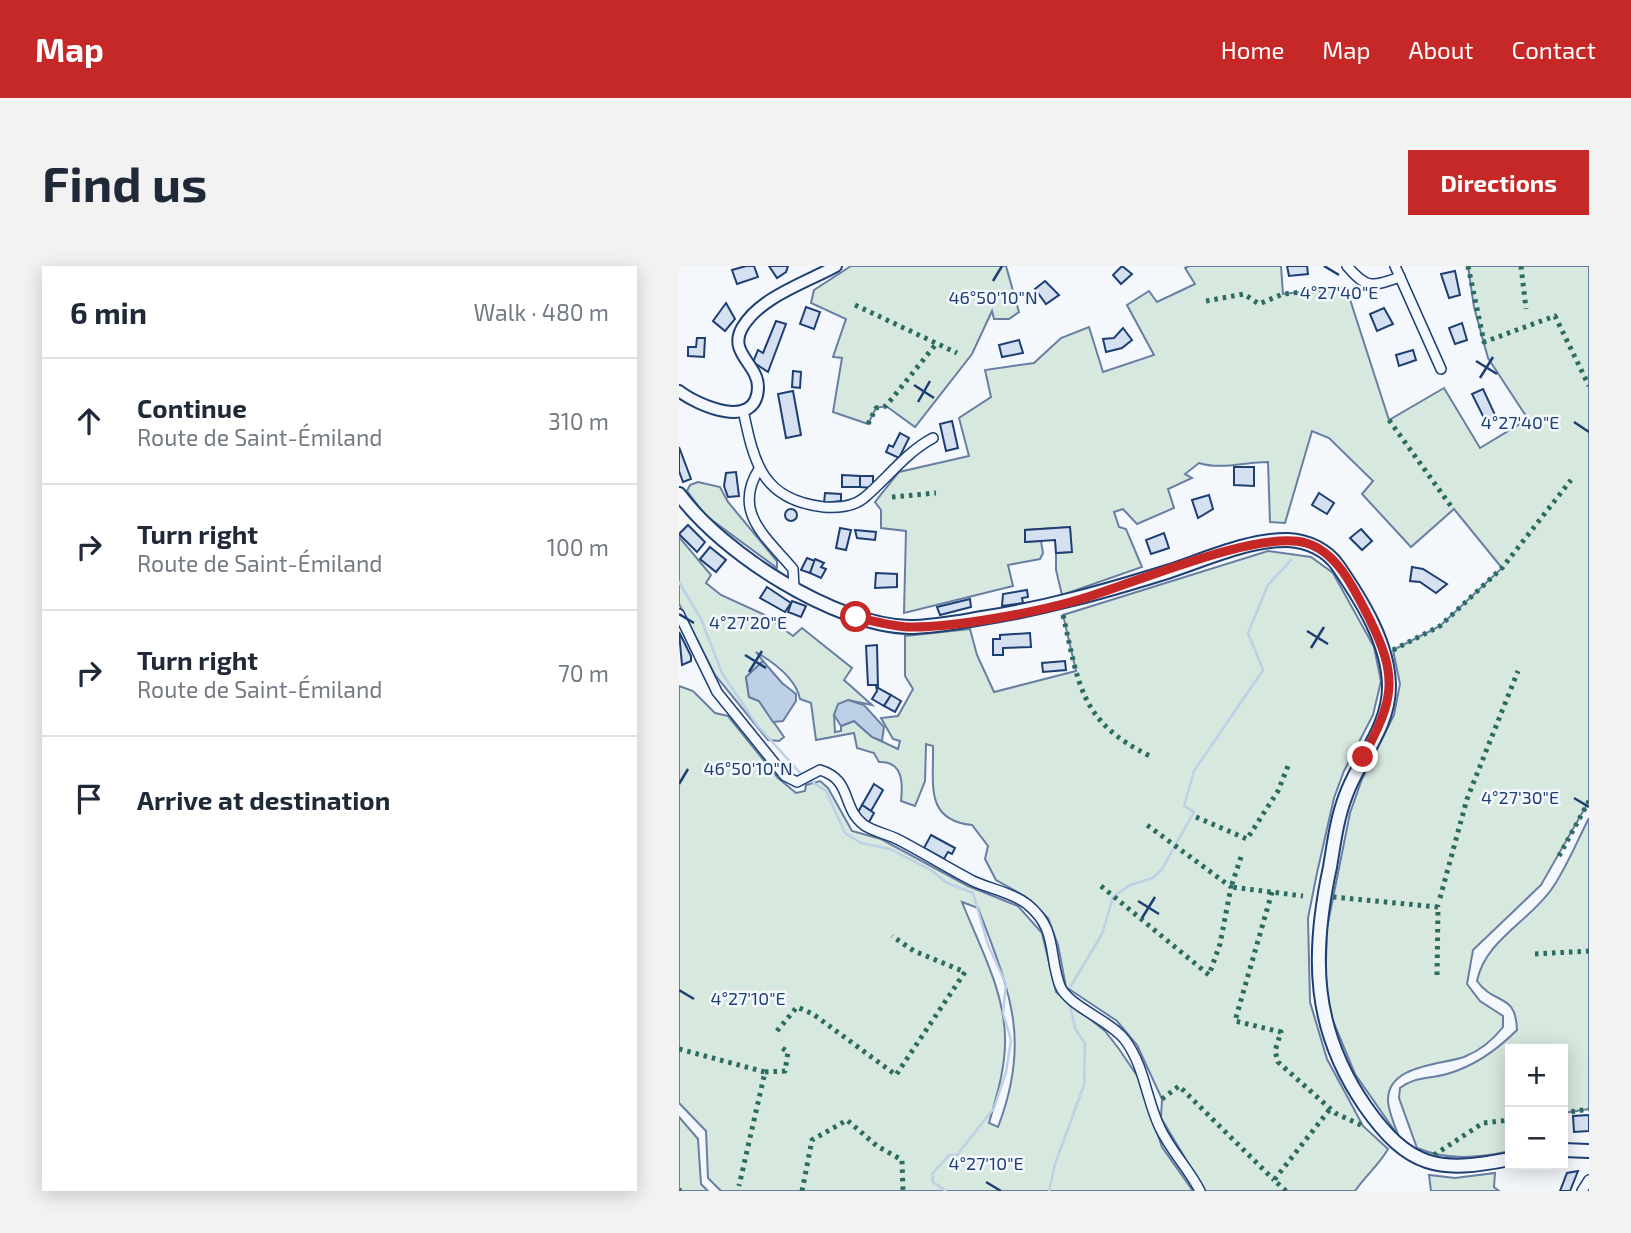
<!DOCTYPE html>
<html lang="en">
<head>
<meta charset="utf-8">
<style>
  body { margin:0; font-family:"Exo 2",sans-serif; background:#f2f2f3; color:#1f2937 }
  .controls { position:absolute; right:21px; bottom:21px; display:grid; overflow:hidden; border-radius:0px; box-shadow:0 4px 18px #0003 }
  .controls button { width:63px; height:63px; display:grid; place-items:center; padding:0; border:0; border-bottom:2px solid #e0e1e3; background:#fff; color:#1f2937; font:35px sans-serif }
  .stop { position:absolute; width:21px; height:21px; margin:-16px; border:5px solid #c62828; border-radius:50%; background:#fff }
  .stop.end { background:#c62828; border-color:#fff; box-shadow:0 2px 7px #0008 }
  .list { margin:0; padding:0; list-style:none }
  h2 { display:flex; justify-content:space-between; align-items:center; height:91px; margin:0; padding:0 28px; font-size:30px }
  h2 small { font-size:23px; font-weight:400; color:#747a83 }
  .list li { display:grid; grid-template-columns:46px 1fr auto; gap:21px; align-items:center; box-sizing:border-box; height:126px; padding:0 28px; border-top:2px solid #e0e1e3 }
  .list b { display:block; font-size:26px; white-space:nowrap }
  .list p { margin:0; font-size:23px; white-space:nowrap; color:#747a83 }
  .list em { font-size:23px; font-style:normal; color:#747a83 }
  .icon { flex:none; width:38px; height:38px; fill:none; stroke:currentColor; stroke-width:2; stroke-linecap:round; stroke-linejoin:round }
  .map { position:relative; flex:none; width:910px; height:925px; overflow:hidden; border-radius:0px }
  header { display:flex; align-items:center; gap:42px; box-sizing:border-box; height:98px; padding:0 35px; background:#c62828; color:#fff }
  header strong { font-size:33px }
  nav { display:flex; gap:38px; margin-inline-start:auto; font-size:24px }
  .intro { display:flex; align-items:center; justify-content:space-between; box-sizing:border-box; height:168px; padding:0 42px }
  h1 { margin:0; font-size:49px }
  .button { padding:18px 32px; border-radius:0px; background:#c62828; color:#fff; font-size:24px; font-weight:700 }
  main { display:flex; gap:42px; padding:0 42px }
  aside { flex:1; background:#fff; border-radius:0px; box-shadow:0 4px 18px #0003 }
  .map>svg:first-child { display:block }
</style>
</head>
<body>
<header>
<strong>Map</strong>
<nav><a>Home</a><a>Map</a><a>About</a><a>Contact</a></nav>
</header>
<div class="intro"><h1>Find us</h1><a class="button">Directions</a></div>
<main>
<aside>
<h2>6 min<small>Walk · 480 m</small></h2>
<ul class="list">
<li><svg class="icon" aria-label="ahead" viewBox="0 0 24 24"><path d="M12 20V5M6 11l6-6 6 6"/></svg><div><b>Continue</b><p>Route de Saint-Émiland</p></div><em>310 m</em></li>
<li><svg class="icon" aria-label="right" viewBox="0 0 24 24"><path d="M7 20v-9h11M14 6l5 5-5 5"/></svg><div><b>Turn right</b><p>Route de Saint-Émiland</p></div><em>100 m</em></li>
<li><svg class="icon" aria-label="right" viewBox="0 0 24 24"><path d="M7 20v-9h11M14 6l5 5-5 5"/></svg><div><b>Turn right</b><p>Route de Saint-Émiland</p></div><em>70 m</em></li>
<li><svg class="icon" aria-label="arrive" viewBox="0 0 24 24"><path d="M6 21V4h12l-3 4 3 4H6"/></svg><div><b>Arrive at destination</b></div></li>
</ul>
</aside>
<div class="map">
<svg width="910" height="925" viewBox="0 0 910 925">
  <rect width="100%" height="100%" fill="#f4f7fb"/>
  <!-- green -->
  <g fill="#d7e8df" stroke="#687fa3" stroke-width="2" fill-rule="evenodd">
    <path d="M172 0H327L340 46 330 53H315L313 45 293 88 236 161 207 140 197 142 189 158 154 146 163 92 154 91 167 53 132 37 135 24Z"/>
    <path d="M510 0H602L604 28 667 21 710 154 765 122 801 182 849 153 809 92 795 41 789 0H910V535L862 619 794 684 788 718 801 735 824 750V761C814 774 800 785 785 791 761 799 709 799 709 834 709 845 716 860 720 871L676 808 652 750 646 726 648 662 671 547 683 513 715 449 721 418 714 384 761 360 823 302 775 243 732 281 683 228 694 215 650 172 633 165 606 257 591 256 589 196C566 196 541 204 520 197L506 208 513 212 489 223 495 242 458 258 444 243 435 246 440 261 447 263 463 301 383 329 377 304V287L392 286 391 261 346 264V276L362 275 364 287 361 293 329 299 334 320 225 347 227 265 202 262V244L196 236 220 206 290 190 280 152 312 131 306 104 355 97 382 72 410 61 424 106 475 89 448 39 470 25 478 36 516 18 506 2Z"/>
    <path d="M19 216 41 221 49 236 98 295V302L26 249 8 225 11 219Z"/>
    <path d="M0 271 32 309 27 317 42 329 86 349 114 370 123 362 173 402 165 414 193 439 169 434 155 449 156 466 162 465V460L175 455 193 471 219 483 221 475 214 473 202 452 219 450 234 423 226 410V370L291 363 298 389 315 426 397 405 384 349 589 285 632 291 654 307 695 381 702 415 694 449 665 505 655 532 638 607 629 652 631 736 648 793 684 860 709 883C700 899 687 909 676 925H526L482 852 483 833 458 779 438 755 387 721 379 679 369 652 347 631 317 614 306 593 309 580 293 559C245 554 255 518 254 480L247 478 246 515 236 540 222 535C224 517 224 495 200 496L195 487 178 482 175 467 137 474 132 437 121 433C117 413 94 396 77 386L84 395 67 411 70 431 80 435 105 471 100 475 89 474 36 409 0 338Z"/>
    <path d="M0 420 14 425 36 447 49 450 99 512 117 527 126 525 127 519 141 515 149 522 173 565 202 573 289 620 339 640 363 667 377 726 426 765 440 783 461 814 483 881 514 925H42L29 912 27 865 0 837ZM283 636 299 642C330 724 353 773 319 861L310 857C318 829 327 800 326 771 325 724 300 679 283 636Z"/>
    <path d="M910 552V843L884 847V783H831V885C800 892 769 895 738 882L720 832 721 822C737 810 750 813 768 808 796 800 818 784 838 764 837 726 816 740 798 715 806 675 849 656 872 624 887 603 898 575 910 552Z"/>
    <path d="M0 851 19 873 22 918 29 925H0Z"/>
    <path d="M816 907 815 921 820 925H752L750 909 776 912Z"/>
  </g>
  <!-- water -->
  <g fill="#bed0e5" stroke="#687fa3" stroke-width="2">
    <path d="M84 395 103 417 117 428V435L104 455 94 456 80 435 70 431 67 411Z"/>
    <path d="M169 434 185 439 205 461 203 475 193 471 175 455 162 460 155 449 159 438Z"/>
  </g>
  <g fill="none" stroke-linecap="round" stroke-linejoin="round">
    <!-- stream -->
    <g stroke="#bed0e5" stroke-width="2.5">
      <path d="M0 316 22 353 43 407 78 459 123 509"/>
      <path d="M129 513 147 525 166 567 182 577 211 583 252 604 268 617 294 627 309 679 327 718 324 747 332 774 327 806 315 842 278 889H270L253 908 254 916 267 925"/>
      <path d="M392 720 423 668 434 631 451 619 474 612 483 603 515 546 505 540 515 505 584 404 569 367 589 319 612 294"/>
      <path d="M370 925 376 898 405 819 406 778 396 762 391 739"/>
    </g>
  </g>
  <!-- building -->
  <g fill="#d5e0f0" stroke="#1d3f73" stroke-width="2">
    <path d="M67 0H75L79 11 58 18 53 4Z"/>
    <path d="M90 0H109L107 6 98 12Z"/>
    <path d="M443 0 453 8 442 18 434 9Z"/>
    <path d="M608 0H628L629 8 610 10Z"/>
    <path d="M776 5 781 29 770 32 762 8Z"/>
    <path d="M366 15 380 29 367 38 356 23Z"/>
    <path d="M47 37 56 53 46 65 34 55Z"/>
    <path d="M127 41 141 46 135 63 121 58Z"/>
    <path d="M705 42 714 58 698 65 691 48Z"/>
    <path d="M97 55 107 58 89 106 74 96 79 84 84 87Z"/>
    <path d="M783 57 788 74 776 78 770 62Z"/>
    <path d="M444 62 453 74 443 82 427 86 424 73 435 72Z"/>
    <path d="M18 72H26L25 91 9 90V81H17Z"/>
    <path d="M340 74 344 87 323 91 320 79Z"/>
    <path d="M734 84 737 94 720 100 717 89Z"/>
    <path d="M114 105 122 106 121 122 113 121Z"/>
    <path d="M804 123 817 151 807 156 793 128Z"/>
    <path d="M114 125 122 169 107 172 99 128Z"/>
    <path d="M273 155 279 182 267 185 261 158Z"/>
    <path d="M221 167 230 172 220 192 207 186 210 179 214 181Z"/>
    <path d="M0 181 12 213 4 216 0 205Z"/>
    <path d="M555 201H575V220L555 219Z"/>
    <path d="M57 206 60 230 49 231 45 220 47 207Z"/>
    <path d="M163 209 181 210V221H163Z"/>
    <path d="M181 210H194V222L181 221Z"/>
    <path d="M146 227 162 228V235L145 237Z"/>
    <path d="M640 227 655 237 648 248 633 239Z"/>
    <path d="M530 229 534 243 519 252 513 234Z"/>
    <circle cx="112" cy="249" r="6"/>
    <path d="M9 259 26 276 18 286 0 268Z"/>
    <path d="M391 261 393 286 377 287 376 274 346 276V264Z"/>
    <path d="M161 262 172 264 167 284 157 282Z"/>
    <path d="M682 263 693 275 683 284 671 272Z"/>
    <path d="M176 264 197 266 196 274 178 272Z"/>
    <path d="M485 267 490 282 472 288 467 274Z"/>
    <path d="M31 281 47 294 37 306 21 293Z"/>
    <path d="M128 292 136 295 131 307 122 304Z"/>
    <path d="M136 293 145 297 142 301 147 303 142 312 131 307Z"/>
    <path d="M733 301 744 303 768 318 757 327 741 316 731 315Z"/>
    <path d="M197 307 218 308V321L196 322Z"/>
    <path d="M88 321 112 337 106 346 81 332Z"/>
    <path d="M348 324 349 331 343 332 344 337 323 340 324 328Z"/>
    <path d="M291 333 292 341 261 349 258 341Z"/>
    <path d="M113 335 127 340 122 351 109 346Z"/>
    <path d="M0 366 12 390V395L3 399Z"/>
    <path d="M351 367 352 381 324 382V389H314V373H321V369Z"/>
    <path d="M198 379 199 422 212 429 205 440 193 433 198 425 197 419H189L187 380Z"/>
    <path d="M386 395 387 404 364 406 363 397Z"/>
    <path d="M212 429 222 435 216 446 205 440Z"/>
    <path d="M195 518 204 524 192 545 183 539Z"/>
    <path d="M183 539 195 547 190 556H185L178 548Z"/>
    <path d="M252 569 276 582 273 588 269 586 265 593 245 582Z"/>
    <path d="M910 849V865L895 866 894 850Z"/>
    <path d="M899 905 891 925H881L888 907Z"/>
  </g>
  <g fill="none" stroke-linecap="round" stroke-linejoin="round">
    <defs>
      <g id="minor">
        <path d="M668 0C688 23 692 21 721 11"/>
        <path d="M716 0 762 103"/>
        <path d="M64 144C75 197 83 234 145 241 159 242 174 241 185 232 209 212 226 187 254 172"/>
        <path d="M80 203C53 246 87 271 114 303L115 321"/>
        <path d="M0 348 38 426 106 510 118 516 141 504C174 514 162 542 185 559 195 566 209 568 220 574 245 587 269 602 294 615 311 623 332 626 348 638 379 663 369 688 381 720 389 740 431 754 446 774 466 801 467 833 481 862 491 884 510 903 521 925"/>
        <path d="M903 925 910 914"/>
      </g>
      <path id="tertiary" d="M0 125C18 139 78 166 79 121 79 98 49 87 63 62 81 31 126 17 157 0"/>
      <g id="secondary">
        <path d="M0 228C43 287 155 359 230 361 254 361 279 356 303 352 367 342 427 325 488 306 525 294 570 273 609 274 629 275 648 284 659 300 683 335 710 378 710 421 710 461 680 493 667 529 658 552 655 577 651 601 632 689 633 763 686 840 730 903 760 907 831 893"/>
        <path d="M884 884 910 885"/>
      </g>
    </defs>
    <!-- minor casing -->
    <use href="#minor" stroke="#1d3f73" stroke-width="12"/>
    <!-- tertiary casing -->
    <use href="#tertiary" stroke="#1d3f73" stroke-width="14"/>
    <!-- secondary casing -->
    <use href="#secondary" stroke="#1d3f73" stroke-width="16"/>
    <!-- minor -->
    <use href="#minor" stroke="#f4f7fb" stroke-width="9"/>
    <!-- tertiary -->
    <use href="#tertiary" stroke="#f4f7fb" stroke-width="10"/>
    <!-- secondary -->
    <use href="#secondary" stroke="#f4f7fb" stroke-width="12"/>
    <!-- hedge -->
    <g stroke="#2c6c60" stroke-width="5" stroke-dasharray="3.5 5" stroke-linecap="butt">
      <path d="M789 0 805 76 876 50 910 120"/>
      <path d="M842 0 847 43"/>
      <path d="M527 35 565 28 580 38 604 28 642 24"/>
      <path d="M176 39 278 87"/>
      <path d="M710 154 774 243"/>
      <path d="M189 158 197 142 207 140 257 78"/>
      <path d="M213 231 257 227"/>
      <path d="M384 349C400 419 401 456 471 490"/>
      <path d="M714 384 761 360 823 302 892 214"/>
      <path d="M517 551 568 573 599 525 609 500"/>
      <path d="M880 590 910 535"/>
      <path d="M562 591 552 621 624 630"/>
      <path d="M422 620 530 709 541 678 552 621 468 559"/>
      <path d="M593 626 556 755 602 766 596 785 599 796 656 847 684 860"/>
      <path d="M654 631 759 641 758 712"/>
      <path d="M761 632 788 533 839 405"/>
      <path d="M856 688 910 685"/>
      <path d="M98 765 118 741 134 748 217 809 286 706 235 685 213 670"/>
      <path d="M0 783 86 806 60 920"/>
      <path d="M86 806 106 805 109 786 100 780"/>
      <path d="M483 833 500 820 595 914"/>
      <path d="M884 847 910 843"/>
      <path d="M755 889 804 857 831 854"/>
      <path d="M0 924 2 925"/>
      <path d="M123 925 133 874 168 854 198 880 223 894 224 925"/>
      <path d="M607 925 595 914 651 843"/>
    </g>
  </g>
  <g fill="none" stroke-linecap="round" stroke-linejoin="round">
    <!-- route -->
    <path stroke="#c62828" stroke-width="9" d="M177 351C194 355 212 360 229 361 274 362 359 346 402 333 454 318 579 263 627 277 659 286 676 325 690 352 720 412 715 434 684 491"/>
  </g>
  <!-- ticks -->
  <path fill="none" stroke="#1d3f73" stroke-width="2.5" d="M645 0 660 9M314 15 323 0M797 95 818 108M801 112 814 91M235 119 255 132M239 136 251 115M895 156 910 166M0 348 15 357M628 365 649 378M632 382 645 361M66 389 87 402M70 406 83 385M0 518 9 503M895 532 910 541M459 635 480 648M463 652 476 631M0 724 15 733M307 916 322 925"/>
  <g font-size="18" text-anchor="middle" fill="#1d3f73" stroke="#f4f7fb" stroke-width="5" stroke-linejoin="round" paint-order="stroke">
    <text x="660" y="33">4°27'40"E</text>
    <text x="314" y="38">46°50'10"N</text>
    <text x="841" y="163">4°27'40"E</text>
    <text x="69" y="363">4°27'20"E</text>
    <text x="69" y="509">46°50'10"N</text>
    <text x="841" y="538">4°27'30"E</text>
    <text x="69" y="739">4°27'10"E</text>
    <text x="307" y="904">4°27'10"E</text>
  </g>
</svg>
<div class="controls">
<button>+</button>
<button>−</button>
</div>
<div class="stop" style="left:177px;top:351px"></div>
<div class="stop end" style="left:684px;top:491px"></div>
</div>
</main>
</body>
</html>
